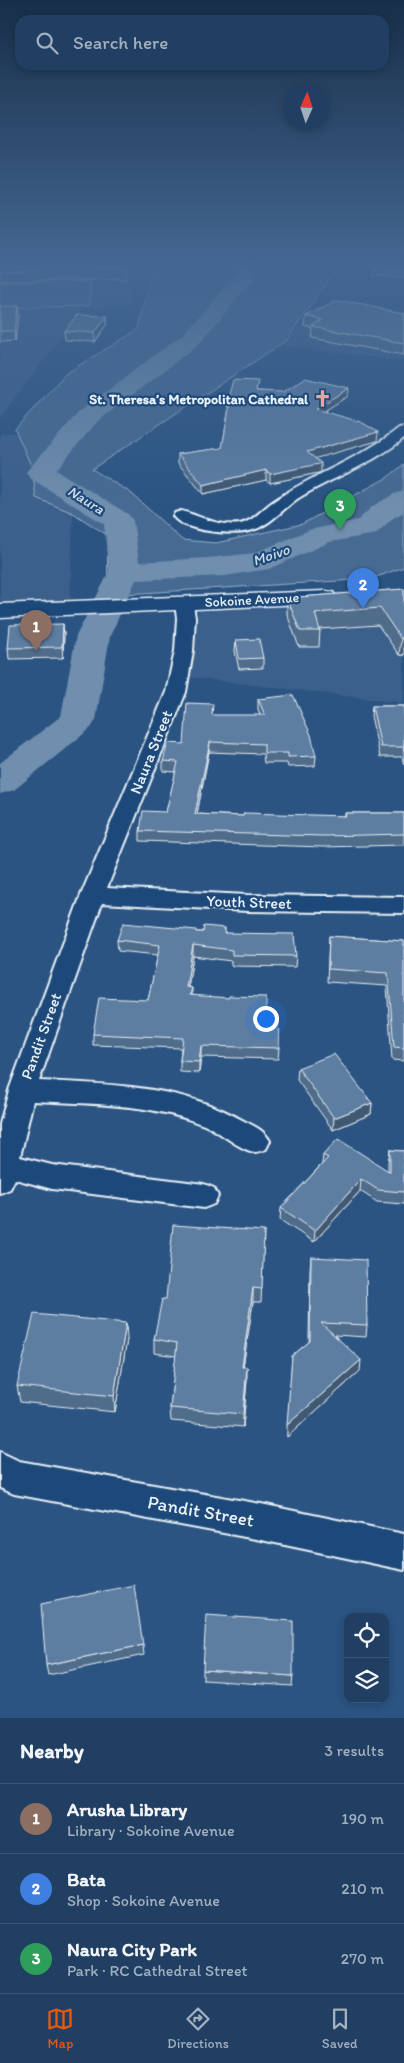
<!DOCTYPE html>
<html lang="en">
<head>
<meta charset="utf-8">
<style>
  body { margin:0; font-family:Itim,sans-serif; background:#2d4a6b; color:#f1f3f6 }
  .controls { position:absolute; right:15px; bottom:15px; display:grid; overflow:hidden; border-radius:10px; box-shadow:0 2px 8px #0003 }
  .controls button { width:45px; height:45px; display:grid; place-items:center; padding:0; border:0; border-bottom:1px solid #3d5877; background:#203f62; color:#f1f3f6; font:25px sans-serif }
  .compass { position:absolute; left:284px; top:85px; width:45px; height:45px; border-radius:50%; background:#203f62; box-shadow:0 2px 8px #0003; rotate:3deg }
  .you { position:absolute; left:265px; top:1018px; width:18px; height:18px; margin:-12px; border:4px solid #fff; border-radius:50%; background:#1a73e8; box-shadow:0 0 0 8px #1a73e833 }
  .badge { display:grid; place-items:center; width:32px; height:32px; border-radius:50%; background:#ea580c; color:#fff; font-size:16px; font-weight:700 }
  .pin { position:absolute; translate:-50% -41px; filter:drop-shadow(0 1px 2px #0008) }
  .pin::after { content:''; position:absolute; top:26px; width:18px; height:15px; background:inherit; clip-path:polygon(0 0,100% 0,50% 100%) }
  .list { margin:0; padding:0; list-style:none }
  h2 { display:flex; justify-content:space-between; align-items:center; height:65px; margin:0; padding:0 20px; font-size:21px }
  h2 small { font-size:16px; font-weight:400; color:#a2afbe }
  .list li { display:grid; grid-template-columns:32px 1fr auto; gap:15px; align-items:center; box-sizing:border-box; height:70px; padding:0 20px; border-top:1px solid #3d5877 }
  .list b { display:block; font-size:19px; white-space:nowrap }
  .list p { margin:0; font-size:16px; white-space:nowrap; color:#a2afbe }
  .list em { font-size:16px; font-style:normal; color:#a2afbe }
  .icon { flex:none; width:28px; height:28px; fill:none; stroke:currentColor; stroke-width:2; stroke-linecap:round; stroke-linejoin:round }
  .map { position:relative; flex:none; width:404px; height:1718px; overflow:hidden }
  .search { position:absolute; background:#203f62; box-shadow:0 2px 8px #0003; left:15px; right:15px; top:15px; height:55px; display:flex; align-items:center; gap:12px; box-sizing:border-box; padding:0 18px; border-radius:15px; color:#a2afbe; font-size:19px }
  .sheet { height:275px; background:#203f62 }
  nav { display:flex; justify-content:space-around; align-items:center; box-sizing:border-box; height:70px; border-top:1px solid #3d5877; background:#203f62; font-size:14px; color:#a2afbe }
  nav a { display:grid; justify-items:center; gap:2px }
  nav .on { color:#ea580c }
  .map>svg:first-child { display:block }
</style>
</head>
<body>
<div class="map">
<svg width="404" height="1718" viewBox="0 0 404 1718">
  <rect width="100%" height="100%" fill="#2b5482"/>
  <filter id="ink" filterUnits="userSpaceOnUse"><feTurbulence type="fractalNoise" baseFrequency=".02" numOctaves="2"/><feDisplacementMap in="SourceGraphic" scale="10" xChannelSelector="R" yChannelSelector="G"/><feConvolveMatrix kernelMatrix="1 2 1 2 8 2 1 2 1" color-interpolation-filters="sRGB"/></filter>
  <g filter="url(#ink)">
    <!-- built -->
    <g fill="#3a608b">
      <path d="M0 266H132L130 306 82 308V310L0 418Z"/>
      <path d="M321 305 404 319V362L282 345Z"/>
      <path d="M0 433H76L70 606 0 609Z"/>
      <path d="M404 589V703L180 676 202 600Z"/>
    </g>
    <!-- green -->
    <g fill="#476b93" stroke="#98aec6">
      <path d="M153 266H339L287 340 92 469 131 493 182 540 216 543 302 524 388 477 404 464V567L371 579 108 595 107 535 73 513 36 498 32 468 15 429 65 374 139 329Z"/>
      <path d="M90 281V306L0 308V283Z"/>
    </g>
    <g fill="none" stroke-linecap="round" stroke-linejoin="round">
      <!-- river -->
      <path fill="#708ead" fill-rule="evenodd" d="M235 266H255L253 279 199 344 97 422 56 470 128 514 133 520 139 562 208 558 255 553 309 530 358 520 373 506 394 494 404 491V512L393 518 376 534 330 542 269 569 225 576 136 580 110 636 96 720 91 728 14 790 0 794V763L61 716 76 636 109 572 104 524 30 478 26 472 79 412 183 334 233 278Z"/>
      <defs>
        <g id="minor">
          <path d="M404 427V438C372 465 332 477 297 499 283 509 270 525 253 530 235 536 184 532 173 516L175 513 181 511C201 516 218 527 240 524 254 521 263 508 274 501 314 473 361 459 399 428Z"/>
          <path d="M184 599 190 600 193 604 195 618 193 651 186 692 107 888 247 895 404 897V913L247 911 102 903 39 1081C109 1084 181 1085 244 1121 254 1126 264 1130 270 1141L266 1149C263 1150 258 1152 255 1152 239 1150 220 1131 204 1125 150 1103 90 1104 33 1101L20 1157 52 1165 204 1184 214 1188 218 1196 214 1204 204 1208 52 1189 15 1179 10 1189 0 1193V1124L9 1090 81 895 166 692 175 651 177 618 175 604 178 600Z"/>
          <path d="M0 1452 19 1461 261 1504 404 1534V1570L261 1540 14 1494 0 1488Z"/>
        </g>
        <path id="primary" d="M325 591 333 592 336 597 333 602 325 603 0 618V604Z"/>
      </defs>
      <!-- minor casing -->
      <use href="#minor" stroke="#e8f1f8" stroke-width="4"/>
      <!-- primary casing -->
      <use href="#primary" stroke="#e8f1f8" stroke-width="3"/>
      <!-- minor -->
      <use href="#minor" fill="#1f4a7a" fill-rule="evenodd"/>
      <!-- primary -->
      <use href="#primary" fill="#1f4a7a" fill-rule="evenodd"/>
    </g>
    <!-- wall -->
    <g fill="#506c8a" stroke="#e8f1f8">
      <path d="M0 266H126V279L0 281Z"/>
      <path d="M404 266V278L374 276 375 270Z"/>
      <path d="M0 306 18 316 15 341 0 342Z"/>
      <path d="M404 313V355L312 338 313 329 305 327 306 316Z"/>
      <path d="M107 316V325L95 342 65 340 64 331Z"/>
      <path d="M258 391 348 396 324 411 377 441 315 458 321 472 318 473 270 483 266 480 203 494 178 463V454L222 448 229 407H227L228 398Z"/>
      <path d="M404 589V655H399L378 625 320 629 319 647H299L287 614V598Z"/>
      <path d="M63 624 64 634 63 658 9 659 8 648Z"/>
      <path d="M236 640 263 658V668L239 669 235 651Z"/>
      <path d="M258 699 316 756 315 766 288 767 287 763H264L263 754 209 752 197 814 243 816H345V813H404V845L323 847 140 841V831L166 812 176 772 163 771V761L184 744 260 715 258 709Z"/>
      <path d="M372 706H404V765L402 757H380L371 716Z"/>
      <path d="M225 928V933L296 956 295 967 231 966V961L193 956 188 988H192V995L266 1015 279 1048 278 1059 201 1057 199 1073 180 1072V1061L181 1048 93 1045V1034L148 1000 158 955 118 951 117 940 196 932H203Z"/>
      <path d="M329 936 404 941V1061L392 1060 387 986 327 982Z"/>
      <path d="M298 1068 372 1103 371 1114 333 1130 297 1080Z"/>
      <path d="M390 1150 404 1151V1204L377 1202 360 1191 314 1242 280 1220 281 1208 322 1164 323 1155 388 1171V1162Z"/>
      <path d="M264 1231 261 1302H253L243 1367 247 1380 243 1427 171 1421 170 1408 176 1356 154 1353V1339L166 1299Z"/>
      <path d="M311 1257 367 1325 366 1337 335 1335 360 1371 287 1437 292 1356 309 1342 310 1269Z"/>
      <path d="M127 1339 115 1412 20 1402 17 1386Z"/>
      <path d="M143 1645 144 1655 48 1675 46 1665Z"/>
      <path d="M203 1670 293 1676 292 1686 203 1680Z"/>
    </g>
    <!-- shaded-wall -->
    <g fill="#415871" stroke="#e8f1f8">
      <path d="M17 306 18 316 15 341 14 331Z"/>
      <path d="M107 316V325L95 342V333Z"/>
      <path d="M349 388 348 396 315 417V409Z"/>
      <path d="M378 432 377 441 306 461 307 452Z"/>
      <path d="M321 463V472L318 473 270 483V474Z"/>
      <path d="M266 470V480L203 494V485Z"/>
      <path d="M63 624 64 634 63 658 62 647Z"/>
      <path d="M404 638V655H399L401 639Z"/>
      <path d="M210 742 209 752 195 824V814Z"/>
      <path d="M193 945V956L186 998V987Z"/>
      <path d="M201 1046V1057L199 1073V1062Z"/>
      <path d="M372 1103 371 1114 333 1130 334 1118Z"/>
      <path d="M361 1179 360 1191 314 1242 315 1231Z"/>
      <path d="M253 1288V1302L241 1380 242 1367Z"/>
      <path d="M126 1323 127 1339 115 1412 114 1396Z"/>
      <path d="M361 1360 360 1371 287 1437V1425Z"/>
      <path d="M247 1367V1380L243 1427V1414Z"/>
    </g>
    <!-- building -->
    <g fill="#5d7da1" stroke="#e8f1f8">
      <path d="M0 266H126V268L0 271Z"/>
      <path d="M376 266H404V272L375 270Z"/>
      <path d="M337 300 404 313V343L313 327 323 320 306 316Z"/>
      <path d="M0 306H17L14 331H0Z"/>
      <path d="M77 315 107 316 95 333 64 331Z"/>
      <path d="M305 378 349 388 315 409 361 422 378 432 307 452 321 463 319 464 270 474 266 470 203 485 178 454 222 448 231 398H228L233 380 258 381 256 391 283 392Z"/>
      <path d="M404 589V638L401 639 380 608 315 613 320 631H300L287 598Z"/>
      <path d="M63 624 62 647 8 648 10 625Z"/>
      <path d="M259 639 263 658 239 659 236 640Z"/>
      <path d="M293 695 311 735 316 756 288 757V753H264V744L210 742 195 814 243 816 244 813 346 816 345 813H404V834L324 836 140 831 143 811 166 812 178 762 163 761 168 743 184 744 187 703 213 704 212 715H265L258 699Z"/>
      <path d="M372 706H404V751L403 747H381Z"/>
      <path d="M123 923 196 930V932H203L204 926 225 928 224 933 294 934 296 956 232 955V950L193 945 186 987 192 988 190 995 229 998V996L266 997V1015H278L279 1048 201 1046 199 1062 180 1061 183 1038 93 1034 99 998 148 1000 160 945 117 940Z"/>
      <path d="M329 936 404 941V1048L394 1047 388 973 328 969Z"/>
      <path d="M334 1054 372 1103 334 1118 298 1068Z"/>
      <path d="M338 1139 390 1172V1150L404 1151V1192L378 1190 361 1179 315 1231 281 1208 328 1158 323 1155Z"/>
      <path d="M173 1225 264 1231 262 1289 253 1288 242 1367H247L243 1414 170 1408 177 1343 154 1339 162 1299H166Z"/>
      <path d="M311 1257 366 1260 367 1325 321 1323 361 1360 287 1425 292 1356 310 1341Z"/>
      <path d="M34 1314 126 1323 114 1396 17 1386Z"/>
      <path d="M134 1585 143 1645 46 1665 41 1604Z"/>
      <path d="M206 1615 293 1621V1676L203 1670Z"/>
    </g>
  </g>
  <!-- sky -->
  <linearGradient id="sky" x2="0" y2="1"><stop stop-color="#182e48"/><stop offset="0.52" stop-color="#446792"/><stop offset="1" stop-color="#446792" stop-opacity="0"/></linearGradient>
  <rect width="404" height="507" fill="url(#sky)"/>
  <!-- icons -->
  <defs>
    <symbol id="church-bare" viewBox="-9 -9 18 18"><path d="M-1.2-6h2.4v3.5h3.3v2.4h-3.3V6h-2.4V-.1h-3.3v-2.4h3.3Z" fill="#ff9aa2" stroke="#1f4a7a" stroke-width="2.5" paint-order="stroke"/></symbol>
  </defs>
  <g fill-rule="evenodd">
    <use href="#church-bare" x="310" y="386" width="25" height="25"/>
  </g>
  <g text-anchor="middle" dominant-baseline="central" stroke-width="4.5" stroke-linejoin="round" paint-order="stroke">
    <!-- far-poi labels -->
    <g font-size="14" font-weight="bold" fill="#e8f1f8" stroke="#1f4a7a" text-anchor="end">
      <text x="308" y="399">St. Theresa’s Metropolitan Cathedral</text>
    </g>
    <!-- far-street labels -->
    <g font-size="14" fill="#e8f1f8" stroke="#1f4a7a">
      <text transform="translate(252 600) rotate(-3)">Sokoine Avenue</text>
    </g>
    <!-- far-water labels -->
    <g font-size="15" font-style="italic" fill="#d0dde9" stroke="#1f4a7a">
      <text transform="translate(86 500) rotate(32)">Naura</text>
      <text transform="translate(271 555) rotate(-19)">Moivo</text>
    </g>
    <!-- street labels -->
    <g font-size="16" fill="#e8f1f8" stroke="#1f4a7a">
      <text transform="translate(151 752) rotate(-68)">Naura Street</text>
      <text transform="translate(249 902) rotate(2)">Youth Street</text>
      <text transform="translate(41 1036) rotate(-70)">Pandit Street</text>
    </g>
    <!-- near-street labels -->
    <g font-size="19" fill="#e8f1f8" stroke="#1f4a7a">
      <text transform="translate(201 1511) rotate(10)">Pandit Street</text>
    </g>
  </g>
</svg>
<div class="controls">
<button><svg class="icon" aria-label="locate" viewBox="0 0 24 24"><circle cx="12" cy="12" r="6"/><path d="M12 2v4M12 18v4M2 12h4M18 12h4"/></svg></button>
<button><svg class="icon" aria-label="layers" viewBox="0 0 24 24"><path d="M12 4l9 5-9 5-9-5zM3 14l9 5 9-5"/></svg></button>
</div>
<svg class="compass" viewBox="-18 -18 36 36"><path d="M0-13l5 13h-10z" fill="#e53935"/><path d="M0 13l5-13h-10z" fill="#a2afbe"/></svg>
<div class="you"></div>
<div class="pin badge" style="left:36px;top:651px;background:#8d6e63">1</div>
<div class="pin badge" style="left:363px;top:609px;background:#3f7fe0">2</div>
<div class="pin badge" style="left:340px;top:530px;background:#2e9e5b">3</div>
<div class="search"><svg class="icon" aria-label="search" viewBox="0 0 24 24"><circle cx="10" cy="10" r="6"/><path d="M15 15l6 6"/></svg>Search here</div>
</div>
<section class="sheet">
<h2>Nearby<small>3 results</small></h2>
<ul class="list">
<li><span class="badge" style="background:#8d6e63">1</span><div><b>Arusha Library</b><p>Library · Sokoine Avenue</p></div><em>190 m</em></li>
<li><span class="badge" style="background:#3f7fe0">2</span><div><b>Bata</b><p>Shop · Sokoine Avenue</p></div><em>210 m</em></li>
<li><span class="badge" style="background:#2e9e5b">3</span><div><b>Naura City Park</b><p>Park · RC Cathedral Street</p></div><em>270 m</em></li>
</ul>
</section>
<nav>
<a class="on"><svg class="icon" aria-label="map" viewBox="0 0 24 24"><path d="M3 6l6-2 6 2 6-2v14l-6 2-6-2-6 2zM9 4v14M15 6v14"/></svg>Map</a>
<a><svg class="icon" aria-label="directions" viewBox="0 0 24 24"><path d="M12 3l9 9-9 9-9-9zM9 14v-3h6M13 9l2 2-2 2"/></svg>Directions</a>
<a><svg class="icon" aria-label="saved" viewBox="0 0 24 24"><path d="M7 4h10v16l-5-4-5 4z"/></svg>Saved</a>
</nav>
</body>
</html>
